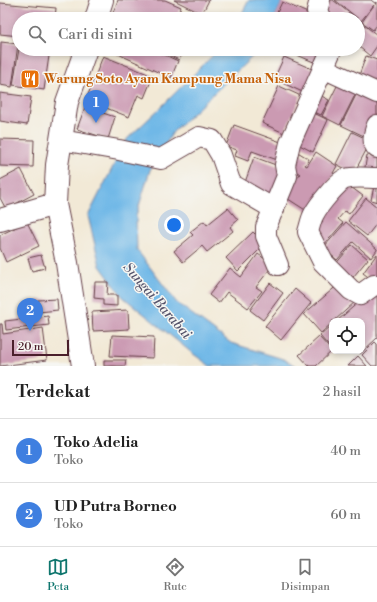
<!DOCTYPE html>
<html lang="id">
<head>
<meta charset="utf-8">
<style>
  body { margin:0; font-family:"Libre Bodoni",serif; background:#f2f2f2; color:#222 }
  .controls { position:absolute; right:12px; bottom:12px; display:grid; overflow:hidden; border-radius:8px; box-shadow:0 2px 6px #0003 }
  .controls button { width:36px; height:36px; display:grid; place-items:center; padding:0; border:0; border-bottom:1px solid #e0e0e0; background:#fff; color:#222; font:20px sans-serif }
  .scale { position:absolute; left:12px; bottom:10px; width:57px; box-sizing:border-box; padding-left:4px; border:2px solid #4a1f2b; border-top:0; font-size:11px; line-height:14px; white-space:nowrap; color:#4a1f2b; -webkit-text-stroke:3px #f6f6f2; paint-order:stroke }
  .you { position:absolute; left:174px; top:225px; width:14px; height:14px; margin:-10px; border:3px solid #fff; border-radius:50%; background:#1a73e8; box-shadow:0 0 0 6px #1a73e833 }
  .badge { display:grid; place-items:center; width:26px; height:26px; border-radius:50%; background:#0f766e; color:#fff; font-size:13px; font-weight:700 }
  .pin { position:absolute; translate:-50% -33px; filter:drop-shadow(0 1px 2px #0008) }
  .pin::after { content:''; position:absolute; top:21px; width:14px; height:12px; background:inherit; clip-path:polygon(0 0,100% 0,50% 100%) }
  .list { margin:0; padding:0; list-style:none }
  h2 { display:flex; justify-content:space-between; align-items:center; height:52px; margin:0; padding:0 16px; font-size:17px }
  h2 small { font-size:13px; font-weight:400; color:#767676 }
  .list li { display:grid; grid-template-columns:26px 1fr auto; gap:12px; align-items:center; box-sizing:border-box; height:64px; padding:0 16px; border-top:1px solid #e0e0e0 }
  .list b { display:block; font-size:15px; white-space:nowrap }
  .list p { margin:0; font-size:13px; white-space:nowrap; color:#767676 }
  .list em { font-size:13px; font-style:normal; color:#767676 }
  .icon { flex:none; width:22px; height:22px; fill:none; stroke:currentColor; stroke-width:2; stroke-linecap:round; stroke-linejoin:round }
  .map { position:relative; flex:none; width:377px; height:366px; overflow:hidden }
  .search { position:absolute; background:#fff; box-shadow:0 2px 6px #0003; left:12px; right:12px; top:12px; height:44px; display:flex; align-items:center; gap:10px; box-sizing:border-box; padding:0 14px; border-radius:22px; color:#767676; font-size:15px }
  .sheet { height:180px; background:#fff }
  nav { display:flex; justify-content:space-around; align-items:center; box-sizing:border-box; height:56px; border-top:1px solid #e0e0e0; background:#fff; font-size:11px; color:#767676 }
  nav a { display:grid; justify-items:center; gap:2px }
  nav .on { color:#0f766e }
  .map>svg:first-child { display:block }
</style>
</head>
<body>
<div class="map">
<svg width="377" height="366" viewBox="0 0 377 366">
  <rect width="100%" height="100%" fill="#f6f6f2"/>
  <filter id="ink" filterUnits="userSpaceOnUse"><feTurbulence type="fractalNoise" baseFrequency=".025" numOctaves="2"/><feDisplacementMap in="SourceGraphic" scale="8" xChannelSelector="R" yChannelSelector="G"/><feConvolveMatrix kernelMatrix="1 2 1 2 8 2 1 2 1" color-interpolation-filters="sRGB"/></filter>
  <filter id="wash" filterUnits="userSpaceOnUse"><feTurbulence type="fractalNoise" baseFrequency=".012" numOctaves="4" result="noise"/><feDisplacementMap in="SourceGraphic" scale="16" xChannelSelector="R" yChannelSelector="G"/><feGaussianBlur stdDeviation="0.9" result="paint"/><feColorMatrix in="noise" values="0 0 0 0 0 0 0 0 0 0 0 0 0 0 0 0 0 1.4 0 .05"/><feComposite in="paint" operator="in"/></filter>
  <g filter="url(#wash)">
    <rect width="100%" height="100%" fill="#f2e9d6"/>
    <!-- water -->
    <g fill="#6fb8e7" stroke="#5c6c89">
      <path d="M249 0H283L274 19H239Z"/>
      <path d="M219 49H258L254 55 173 132 150 170 136 216 137 250 177 303 231 343 283 359 296 366H210L192 353 123 297 100 266 88 216 127 139 160 108Z"/>
    </g>
    <g id="blocks">
      <!-- building -->
      <g fill="#cb9ab2">
        <path d="M118 0H165L181 7 175 19H121L112 15Z"/>
        <path d="M174 0H209L202 14Z"/>
        <path d="M331 0H333L357 19H324L319 15Z"/>
        <path d="M335 0H371L376 4 377 2V25L373 30 362 22 374 5 361 21Z"/>
        <path d="M282 2 317 17 316 19H274Z"/>
        <path d="M0 3 56 8 55 19H19V36L0 34Z"/>
        <path d="M358 20 377 35V46L370 56 358 46Z"/>
        <path d="M1 42 18 44 12 87 0 85Z"/>
        <path d="M19 49H50L44 90 13 85Z"/>
        <path d="M107 49H152L178 61 171 78Z"/>
        <path d="M156 49H184L179 60Z"/>
        <path d="M283 49H322L316 63Z"/>
        <path d="M103 56 153 76 144 98 138 95 129 117 86 100Z"/>
        <path d="M366 56 377 60V88L357 81Z"/>
        <path d="M284 57 319 72 309 95 274 79Z"/>
        <path d="M340 80 358 89 340 125 322 116Z"/>
        <path d="M279 86 301 96 284 133 262 123Z"/>
        <path d="M359 89 377 98V115L366 137 341 125Z"/>
        <path d="M314 92 329 100 321 115 306 108Z"/>
        <path d="M0 93 31 97 27 125 0 121Z"/>
        <path d="M85 107 115 117 108 139 77 129Z"/>
        <path d="M306 109 328 120 313 152 292 141Z"/>
        <path d="M234 125 289 145 283 162 252 151 248 161 235 156 237 150 226 146Z"/>
        <path d="M352 132 371 141 354 173 336 164Z"/>
        <path d="M0 139 34 140 33 167 0 166Z"/>
        <path d="M296 151 309 159 305 165 307 166 316 152 337 166 333 173 334 174 310 213 285 197 300 174 287 165Z"/>
        <path d="M367 155 377 156V175L364 173Z"/>
        <path d="M254 157 284 168 273 199 243 188Z"/>
        <path d="M21 169 34 194 6 209 0 198V180Z"/>
        <path d="M376 177 377 178V202L371 200Z"/>
        <path d="M344 182 363 196 349 214 345 211 338 219 343 223 323 246 310 235 323 221 315 214Z"/>
        <path d="M366 198 377 207V223L367 236 348 221Z"/>
        <path d="M228 208 238 220 230 227 233 231 207 252 202 246 183 262 174 251 193 235 190 232 204 221 207 225Z"/>
        <path d="M27 222 39 246 6 262 0 248V235Z"/>
        <path d="M346 222 377 249V250L371 258 353 242 337 260 323 248Z"/>
        <path d="M253 232 265 244 238 271 226 258Z"/>
        <path d="M352 245 368 259 349 282 333 267Z"/>
        <path d="M258 254 273 265 256 287 262 291 248 308 227 292 219 303 209 295 230 268 241 277Z"/>
        <path d="M377 254V282L376 283 363 273Z"/>
        <path d="M41 255 45 268 32 271 28 258Z"/>
        <path d="M95 282H108L107 295H117V306L103 305V299L94 298Z"/>
        <path d="M270 283 283 293 263 320 250 310Z"/>
        <path d="M340 283 356 301 334 321H332V323L321 333 304 314Z"/>
        <path d="M377 286V338L360 354 357 351H362V321H337Z"/>
        <path d="M295 289 311 303 281 340 265 326Z"/>
        <path d="M57 299 58 310 39 312 38 300Z"/>
        <path d="M128 310 129 329 93 331 92 312Z"/>
        <path d="M48 316 49 325 6 330 5 321Z"/>
        <path d="M0 324H2L3 334 43 328 47 360 0 366Z"/>
        <path d="M332 325V350L320 336Z"/>
        <path d="M112 335 154 337 153 358 110 356Z"/>
        <path d="M319 337 332 351 316 366H309L299 355Z"/>
        <path d="M375 342 377 344V366H372L362 355Z"/>
        <path d="M358 356 367 366H348Z"/>
        <path d="M104 360H126L125 366H104Z"/>
      </g>
    </g>
  </g>
  <g filter="url(#ink)">
    <use href="#blocks" fill-opacity="0" stroke="#633d45" stroke-width="1"/>
    <g fill="none" stroke-linecap="round" stroke-linejoin="round">
      <defs>
        <g id="street">
          <path d="M320 0 317 11 321 19"/>
          <path d="M323 68 377 93"/>
          <path d="M377 125C374 133 371 142 377 148"/>
          <path d="M61 140 119 150 161 159 199 137 212 140 221 155 231 184 274 209"/>
          <path d="M377 178C367 178 356 176 345 179 338 181 318 206 314 214 311 219 310 226 308 232L323 262 351 290 360 295 374 285H377"/>
          <path d="M278 265 266 236V227L287 176 285 165 290 143 330 53 329 49"/>
        </g>
        <g id="secondary">
          <path d="M96 19 102 0"/>
          <path d="M0 220 55 204"/>
          <path d="M83 366 67 263 55 204 57 165 67 102 86 49"/>
        </g>
      </defs>
      <!-- street casing -->
      <use href="#street" stroke="#633d45" stroke-width="22"/>
      <!-- secondary casing -->
      <use href="#secondary" stroke="#633d45" stroke-width="24"/>
      <!-- street -->
      <use href="#street" stroke="#fff" stroke-width="20"/>
      <!-- secondary -->
      <use href="#secondary" stroke="#fff" stroke-width="22"/>
    </g>
  </g>
  <!-- icons -->
  <defs>
    <symbol id="restaurant-square" viewBox="-11 -11 22 22"><rect x="-9" y="-9" width="18" height="18" rx="4" fill="#e8710a" stroke="#f6f6f2"/><path d="M-5-6h1v4h1v-4h1v4h1v-4h1v5L-1.5 .5V6h-2V.5L-5-1ZM5-6V6H3V1.5H1.5Q1.5-4 5-6Z" fill="#fff"/></symbol>
  </defs>
  <g fill-rule="evenodd">
    <use href="#restaurant-square" x="19" y="68" width="22" height="22"/>
  </g>
  <g text-anchor="middle" dominant-baseline="central" stroke-width="3" stroke-linejoin="round" paint-order="stroke">
    <!-- food labels -->
    <g font-size="13" font-weight="bold" fill="#c56008" stroke="#f6f6f2" text-anchor="start">
      <text x="44" y="79">Warung Soto Ayam Kampung Mama Nisa</text>
    </g>
    <!-- water labels -->
    <g font-size="14" font-style="italic" fill="#57556d" stroke="#f6f6f2">
      <text transform="translate(157 301) rotate(49)">Sungai Barabai</text>
    </g>
  </g>
</svg>
<div class="controls">
<button><svg class="icon" aria-label="locate" viewBox="0 0 24 24"><circle cx="12" cy="12" r="6"/><path d="M12 2v4M12 18v4M2 12h4M18 12h4"/></svg></button>
</div>
<div class="scale">20 m</div>
<div class="you"></div>
<div class="pin badge" style="left:96px;top:123px;background:#3f7fe0">1</div>
<div class="pin badge" style="left:30px;top:331px;background:#3f7fe0">2</div>
<div class="search"><svg class="icon" aria-label="search" viewBox="0 0 24 24"><circle cx="10" cy="10" r="6"/><path d="M15 15l6 6"/></svg>Cari di sini</div>
</div>
<section class="sheet">
<h2>Terdekat<small>2 hasil</small></h2>
<ul class="list">
<li><span class="badge" style="background:#3f7fe0">1</span><div><b>Toko Adelia</b><p>Toko</p></div><em>40 m</em></li>
<li><span class="badge" style="background:#3f7fe0">2</span><div><b>UD Putra Borneo</b><p>Toko</p></div><em>60 m</em></li>
</ul>
</section>
<nav>
<a class="on"><svg class="icon" aria-label="map" viewBox="0 0 24 24"><path d="M3 6l6-2 6 2 6-2v14l-6 2-6-2-6 2zM9 4v14M15 6v14"/></svg>Peta</a>
<a><svg class="icon" aria-label="directions" viewBox="0 0 24 24"><path d="M12 3l9 9-9 9-9-9zM9 14v-3h6M13 9l2 2-2 2"/></svg>Rute</a>
<a><svg class="icon" aria-label="saved" viewBox="0 0 24 24"><path d="M7 4h10v16l-5-4-5 4z"/></svg>Disimpan</a>
</nav>
</body>
</html>
